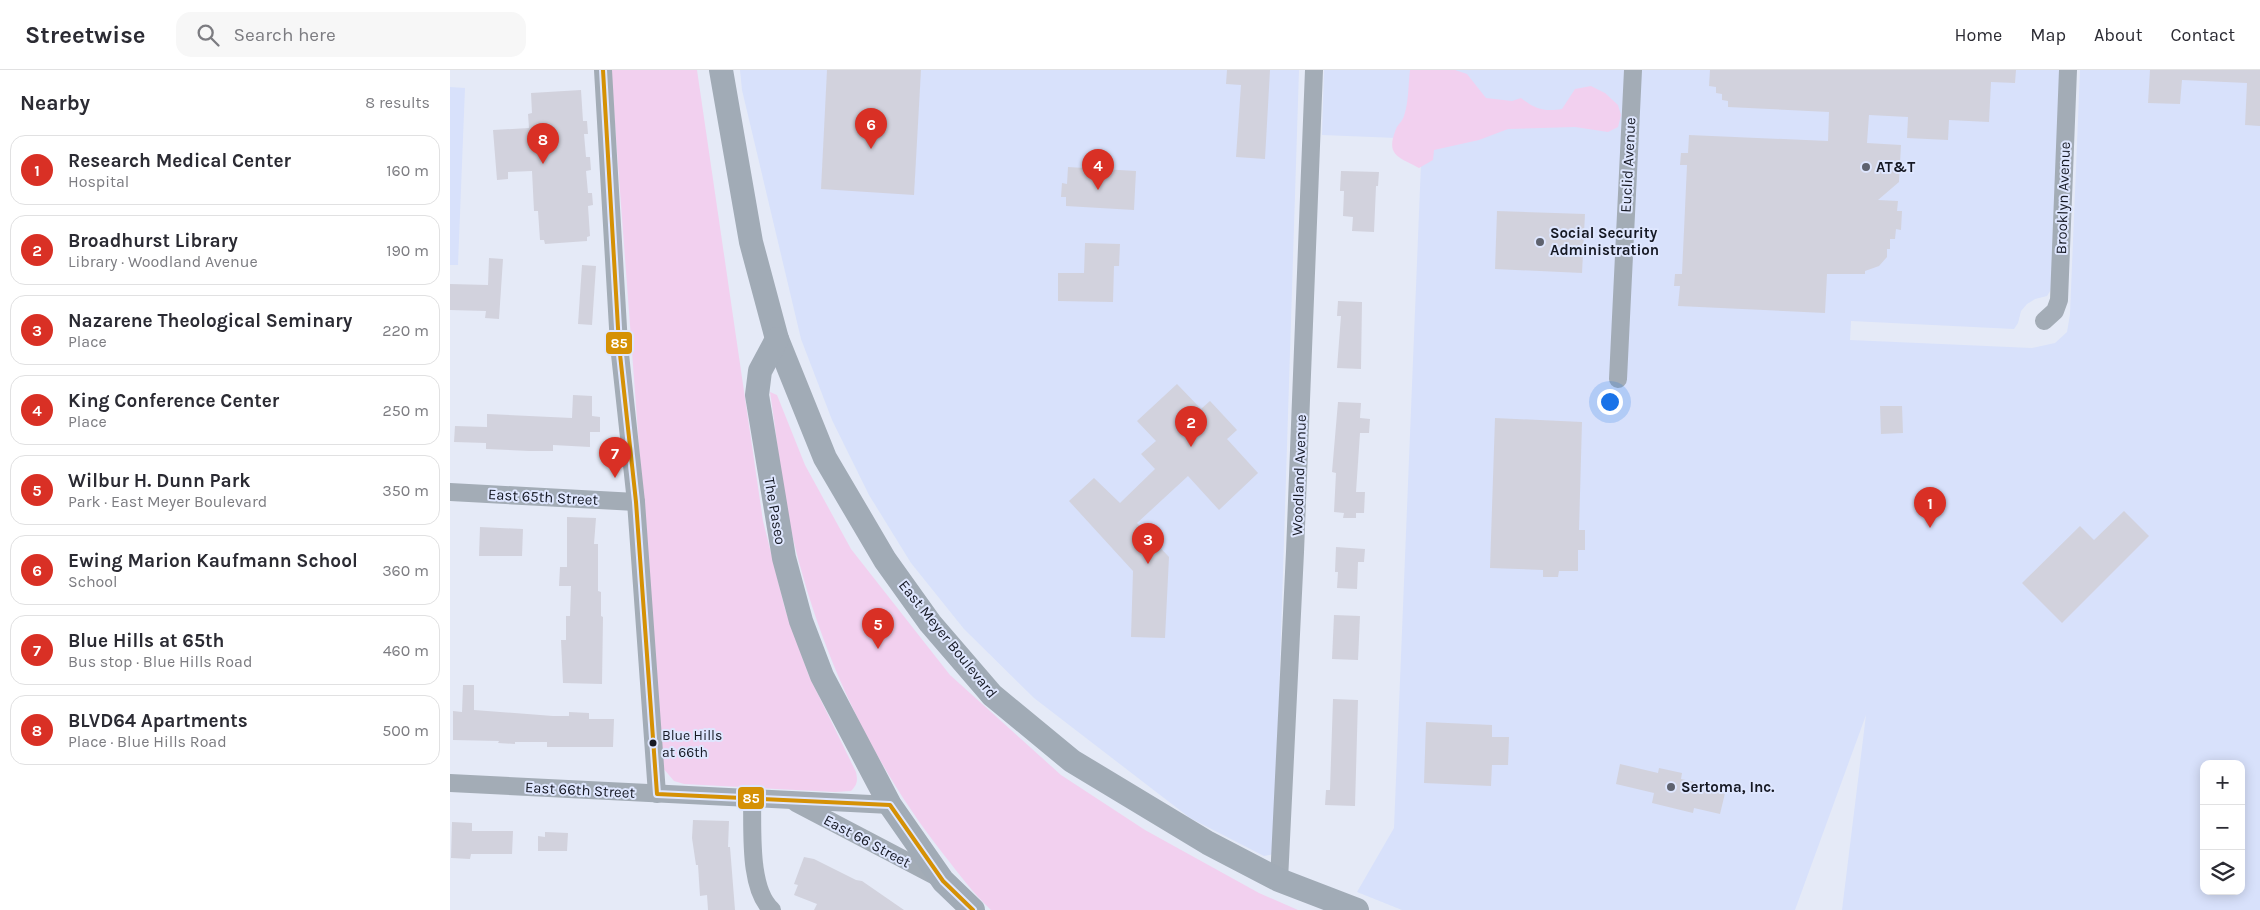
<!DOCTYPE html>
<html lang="en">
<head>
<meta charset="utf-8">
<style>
  body { margin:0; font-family:Karla,sans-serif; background:#f7f7f7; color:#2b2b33 }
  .controls { position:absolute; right:15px; bottom:15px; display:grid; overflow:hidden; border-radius:10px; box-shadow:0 2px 12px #0003 }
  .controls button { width:45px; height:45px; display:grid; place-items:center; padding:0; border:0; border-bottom:1px solid #e1e1e2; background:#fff; color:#2b2b33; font:25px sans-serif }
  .you { position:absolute; left:1159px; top:331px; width:18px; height:18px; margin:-12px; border:4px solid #fff; border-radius:50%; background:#1a73e8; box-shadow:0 0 0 8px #1a73e833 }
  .badge { display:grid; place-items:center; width:32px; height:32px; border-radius:50%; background:#d93025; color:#fff; font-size:16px; font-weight:700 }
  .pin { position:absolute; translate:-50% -41px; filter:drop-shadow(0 1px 2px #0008) }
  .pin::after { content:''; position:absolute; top:26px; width:18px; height:15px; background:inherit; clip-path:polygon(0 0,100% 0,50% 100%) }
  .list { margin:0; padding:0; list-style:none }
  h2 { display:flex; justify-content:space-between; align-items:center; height:65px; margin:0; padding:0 20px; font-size:21px }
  h2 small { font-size:16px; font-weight:400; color:#7c7c81 }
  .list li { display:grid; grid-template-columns:32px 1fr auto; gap:15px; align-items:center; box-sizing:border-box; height:70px; margin:0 10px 10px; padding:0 10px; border:1px solid #e1e1e2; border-radius:15px }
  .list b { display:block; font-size:19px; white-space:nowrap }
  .list p { margin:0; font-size:16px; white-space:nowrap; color:#7c7c81 }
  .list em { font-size:16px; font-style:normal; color:#7c7c81 }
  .icon { flex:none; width:28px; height:28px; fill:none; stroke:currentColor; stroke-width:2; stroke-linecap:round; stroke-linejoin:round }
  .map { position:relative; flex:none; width:1810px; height:840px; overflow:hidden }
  header { display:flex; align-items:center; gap:30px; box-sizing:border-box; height:70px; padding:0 25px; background:#fff; border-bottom:1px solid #e1e1e2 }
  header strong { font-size:24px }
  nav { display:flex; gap:28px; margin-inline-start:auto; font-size:18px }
  .search { width:350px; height:45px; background:#f7f7f7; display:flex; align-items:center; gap:12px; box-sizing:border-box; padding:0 18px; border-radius:15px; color:#7c7c81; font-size:19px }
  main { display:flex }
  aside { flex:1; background:#fff }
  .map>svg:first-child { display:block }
</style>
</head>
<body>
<header>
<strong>Streetwise</strong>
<div class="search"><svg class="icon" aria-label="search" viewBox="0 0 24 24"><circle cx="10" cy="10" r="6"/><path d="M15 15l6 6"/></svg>Search here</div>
<nav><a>Home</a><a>Map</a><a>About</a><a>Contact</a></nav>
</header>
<main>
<aside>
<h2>Nearby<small>8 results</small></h2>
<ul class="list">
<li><span class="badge">1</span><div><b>Research Medical Center</b><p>Hospital</p></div><em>160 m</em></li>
<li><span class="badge">2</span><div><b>Broadhurst Library</b><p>Library · Woodland Avenue</p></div><em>190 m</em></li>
<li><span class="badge">3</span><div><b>Nazarene Theological Seminary</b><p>Place</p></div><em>220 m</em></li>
<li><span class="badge">4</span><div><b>King Conference Center</b><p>Place</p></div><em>250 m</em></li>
<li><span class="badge">5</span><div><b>Wilbur H. Dunn Park</b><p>Park · East Meyer Boulevard</p></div><em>350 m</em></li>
<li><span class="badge">6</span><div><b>Ewing Marion Kaufmann School</b><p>School</p></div><em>360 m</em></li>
<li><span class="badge">7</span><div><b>Blue Hills at 65th</b><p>Bus stop · Blue Hills Road</p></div><em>460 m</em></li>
<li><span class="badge">8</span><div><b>BLVD64 Apartments</b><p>Place · Blue Hills Road</p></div><em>500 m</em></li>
</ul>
</aside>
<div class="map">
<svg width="1810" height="840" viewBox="0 0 1810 840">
  <rect width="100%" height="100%" fill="#e5eaf7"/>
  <!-- built -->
  <g fill="#d8e1fb" fill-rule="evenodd">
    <path d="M290 0H849L824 784 814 786 740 748 584 628 514 559 461 493 419 425 382 350 351 269 292 20Z"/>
    <path d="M874 0H1611L1602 218 1597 226 1585 229 1577 234 1571 241 1568 253 1564 259 1401 251 1400 270 1582 278 1605 273 1617 262 1620 244 1630 0H1810V840H1392L1416 645 1345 840H952L907 822 944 758 972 69 872 65ZM1754 694H1791V821H1754Z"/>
    <path d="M0 17 15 18 8 195H0Z"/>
  </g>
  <!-- green -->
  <g fill="#f2d0ef">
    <path d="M161 0H247L313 451 335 539 359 606 406 702C408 711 407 715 401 721L385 722 234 714 224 711 213 698Z"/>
    <path d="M960 0H1005L1017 4 1036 28 1062 31 1071 28C1085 39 1094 42 1112 39L1125 19 1141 16 1155 23 1168 35 1171 45 1168 57 1158 62 1125 57 1058 59 1029 70 984 80 983 90 969 98C949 87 935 86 946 59 948 54 952 52 954 46 959 31 958 16 960 0Z"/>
    <path d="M320 322 327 325 355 395 401 479 500 605 611 705 695 760 809 823 848 840H541C523 823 509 804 494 785 419 690 368 578 341 460 331 415 327 367 320 322Z"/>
  </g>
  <!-- building -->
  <g fill="#d2d2dd">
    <path d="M377 0H471L464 125 371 119Z"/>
    <path d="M777 0H820L815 89 786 87 791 15 776 14Z"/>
    <path d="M1260 0H1566L1565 13 1541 12 1539 52 1499 50 1498 70 1457 68 1458 47 1419 45 1417 73 1451 75 1449 112 1428 130 1448 131 1447 141H1452L1451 160 1446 159 1445 169H1440V179H1437V187L1429 196 1415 201V204H1377L1375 243 1228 236 1230 216H1224L1225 204H1232L1237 95H1230L1231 83H1238L1239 65 1378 71 1379 42 1278 37V31L1272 30V24L1266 23V17L1259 16Z"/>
    <path d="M1700 0H1810V56L1795 55 1797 13 1732 10 1730 34 1698 33Z"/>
    <path d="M131 20 133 51H137L138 64H134L136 87H140L141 100 136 101 138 123H142L143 135 138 136 140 166 137 167V171L95 174 94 170H90L88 141H84L82 101 58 102V109L47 110 43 60 79 58 78 44 82 43 81 23Z"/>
    <path d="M618 97 686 101 684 140 616 136V127H611L612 113 617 114Z"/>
    <path d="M891 101 929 102 928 116H926L924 162 902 161 903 147 893 146 894 121H890Z"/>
    <path d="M1047 141 1135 144 1132 203 1045 199Z"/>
    <path d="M635 173 670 174 669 196H664L663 232 608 231V203H634Z"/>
    <path d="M39 188 53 189 49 249 35 248 36 241 0 240V214L38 215Z"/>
    <path d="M132 195 146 196 142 255 128 254Z"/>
    <path d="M888 231 912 232 911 299 887 298 891 246H887Z"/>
    <path d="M727 314 751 339 760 331 787 360 777 369 808 403 769 440 738 406 687 453 719 487 715 568 681 567 683 501 619 431 644 408 670 433 705 399 691 384 706 371 687 351Z"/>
    <path d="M123 325 142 326V346L150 347V362H140V377L103 375V381H79L36 379V373L4 372 5 356 37 357V344L122 348Z"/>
    <path d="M888 332 911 333 910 348 920 349 919 363H910L906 422H915L914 443H906V448H893L894 443 884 442 886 403 882 402Z"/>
    <path d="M1430 336H1452L1453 363 1431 364Z"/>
    <path d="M1045 348 1132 352 1129 460H1135V480H1128V501H1109L1108 507H1093V500L1040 498Z"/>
    <path d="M1674 441 1699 466 1612 553 1572 513 1630 456 1644 470Z"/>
    <path d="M117 447 146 448 144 474H148V521L151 522V546L153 547 152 614 113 613 111 570H116V546H120L121 516H109L110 497H117Z"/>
    <path d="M30 457 73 459 72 486H29Z"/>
    <path d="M886 477 915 479 914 492H908L907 519 887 518 888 502H885Z"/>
    <path d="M884 545 910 546 908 590 882 589Z"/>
    <path d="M13 615H24V640L103 646H119V642L139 643V649H164L163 677H97V672H65V674L48 673 49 671 3 670V641L12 642Z"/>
    <path d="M883 629 908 630 905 736 875 735 876 720H880Z"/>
    <path d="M976 652 1042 655V667H1059L1058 695H1042L1041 716 974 713Z"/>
    <path d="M1170 694 1208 703 1209 698 1232 703 1231 709 1276 719 1270 744 1244 738 1243 743 1202 733 1204 723 1166 714Z"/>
    <path d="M243 750 279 751 278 777H280L285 840H258L257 825 250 826 248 795H246L242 768Z"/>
    <path d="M2 752 22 753V761H63L62 784H21L20 789 1 788Z"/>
    <path d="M95 762 118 763 117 781H88V766L95 767Z"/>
    <path d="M354 787 364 789 406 810 412 811 454 840H364L367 834 344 825 348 815 344 814Z"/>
  </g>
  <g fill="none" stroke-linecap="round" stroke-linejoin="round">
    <!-- street -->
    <g stroke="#a3acb6" stroke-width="18">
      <path d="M153 0 169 275 186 432 207 724"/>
      <path d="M1594 251 1605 241 1609 230 1618 0"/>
      <path d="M1168 309 1183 0"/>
      <path d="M0 422 186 432"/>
      <path d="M0 713 440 735"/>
      <path d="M302 728C303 758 298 819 322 840"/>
      <path d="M346 733 491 809"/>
      <path d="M829 810 845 482 864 0"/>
    </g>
    <!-- secondary -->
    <g stroke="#a1abb6" stroke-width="24">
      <path d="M271 0 301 172 327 269 375 388 435 490 480 553 542 625 622 691 758 773 829 810 907 840"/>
      <path d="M327 269 310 301 307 325 334 488 351 551 372 606 440 735 493 811 523 840"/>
    </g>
    <defs>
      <path id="bus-1" d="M153 0 169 275 186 432 207 724 440 735 493 811 523 840"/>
    </defs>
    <!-- bus-1 casing -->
    <use href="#bus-1" stroke="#dee6fe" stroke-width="8"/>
    <!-- bus-1 -->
    <use href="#bus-1" stroke="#d59105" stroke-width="4"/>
  </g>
  <!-- markers -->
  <g fill="#5e626e" stroke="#dee6fe" stroke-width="2">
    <circle cx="1416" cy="97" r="5"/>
    <circle cx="1090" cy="172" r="5"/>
    <circle cx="1221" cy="717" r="5"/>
  </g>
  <circle fill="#161924" stroke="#dee6fe" stroke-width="2" cx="203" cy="673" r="4.5"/>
  <g text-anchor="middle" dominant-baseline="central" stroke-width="4" stroke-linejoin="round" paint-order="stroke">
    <!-- bus labels -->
    <g font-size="14" fill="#161924" stroke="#dee6fe" text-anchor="start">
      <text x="212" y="665">Blue Hills<tspan x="212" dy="17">at 66th</tspan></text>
    </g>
    <!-- street labels -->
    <g font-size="15" fill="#161924" stroke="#dee6fe">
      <text transform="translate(1178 95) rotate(-87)">Euclid Avenue</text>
      <text transform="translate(1613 128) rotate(-88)">Brooklyn Avenue</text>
      <text transform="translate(849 405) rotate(-88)">Woodland Avenue</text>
      <text transform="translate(93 427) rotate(3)">East 65th Street</text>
      <text transform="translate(325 441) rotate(80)">The Paseo</text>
      <text transform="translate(498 569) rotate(51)">East Meyer Boulevard</text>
      <text transform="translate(130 720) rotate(3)">East 66th Street</text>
      <text transform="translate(417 771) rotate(28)">East 66 Street</text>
    </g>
    <!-- poi labels -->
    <g font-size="15" font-weight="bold" fill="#161924" stroke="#dee6fe" text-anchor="start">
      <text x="1426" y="97">AT&amp;T</text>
      <text x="1100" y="163">Social Security<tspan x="1100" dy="17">Administration</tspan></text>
      <text x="1231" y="717">Sertoma, Inc.</text>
    </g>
  </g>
  <g stroke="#dee6fe" stroke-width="2">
    <rect x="155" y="261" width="28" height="24" rx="5" fill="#d59105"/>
    <rect x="287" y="716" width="28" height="24" rx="5" fill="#d59105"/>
  </g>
  <g font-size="14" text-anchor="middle" font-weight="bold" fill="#fff">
    <text x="169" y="278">85</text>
    <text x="301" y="733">85</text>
  </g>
</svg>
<div class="controls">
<button>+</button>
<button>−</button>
<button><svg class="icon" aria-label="layers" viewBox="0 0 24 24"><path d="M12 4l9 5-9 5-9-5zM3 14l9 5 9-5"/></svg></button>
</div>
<div class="you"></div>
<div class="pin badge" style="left:1480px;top:458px">1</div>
<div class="pin badge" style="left:741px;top:377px">2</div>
<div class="pin badge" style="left:698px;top:494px">3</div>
<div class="pin badge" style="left:648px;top:120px">4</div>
<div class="pin badge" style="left:428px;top:579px">5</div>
<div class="pin badge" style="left:421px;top:79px">6</div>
<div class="pin badge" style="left:165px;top:408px">7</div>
<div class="pin badge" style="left:93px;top:94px">8</div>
</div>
</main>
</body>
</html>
